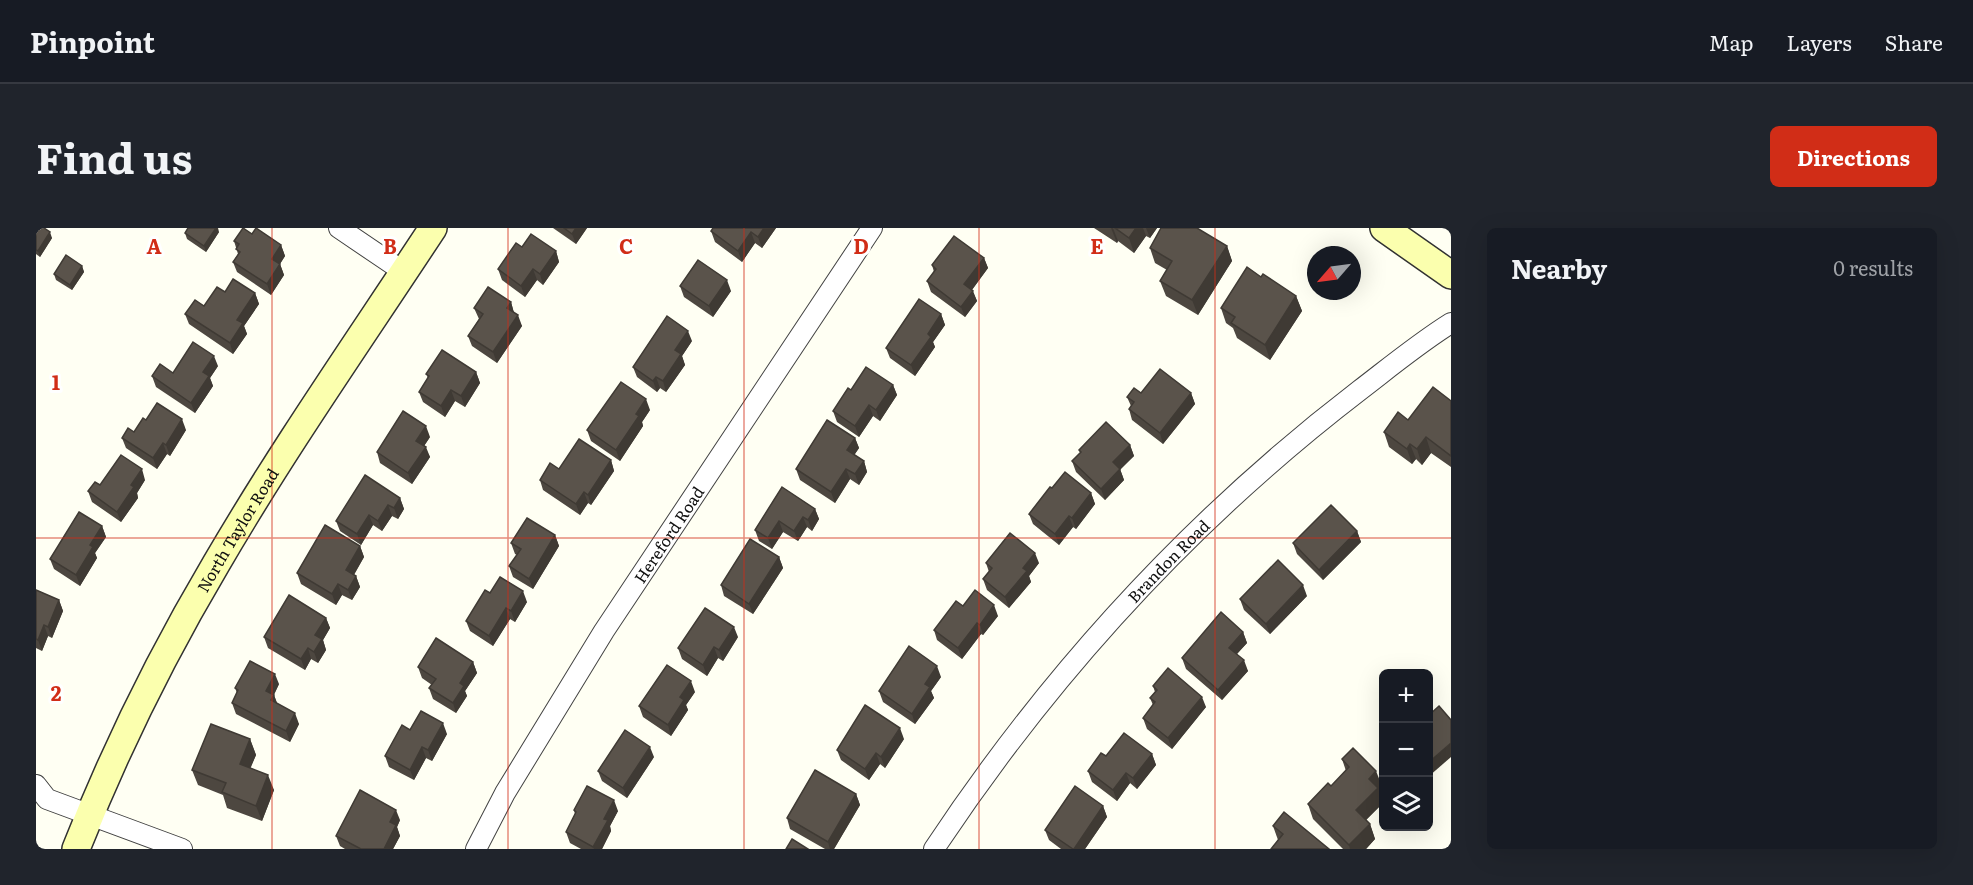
<!DOCTYPE html>
<html lang="en">
<head>
<meta charset="utf-8">
<style>
  body { margin:0; font-family:Literata,serif; background:#20242c; color:#f1f3f6 }
  .controls { position:absolute; right:18px; bottom:18px; display:grid; overflow:hidden; border-radius:9px; box-shadow:0 6px 24px #0002 }
  .controls button { width:54px; height:54px; display:grid; place-items:center; padding:0; border:0; border-bottom:2px solid #363941; background:#171b24; color:#f1f3f6; font:30px sans-serif }
  .compass { position:absolute; left:1271px; top:18px; width:54px; height:54px; border-radius:50%; background:#171b24; box-shadow:0 6px 24px #0002; rotate:242deg }
  .list { margin:0; padding:0; list-style:none }
  h2 { display:flex; justify-content:space-between; align-items:center; height:78px; margin:0; padding:0 24px; font-size:26px }
  h2 small { font-size:20px; font-weight:400; color:#9ea1a6 }
  .icon { flex:none; width:33px; height:33px; fill:none; stroke:currentColor; stroke-width:2; stroke-linecap:round; stroke-linejoin:round }
  .map { position:relative; flex:none; width:1415px; height:621px; overflow:hidden; border-radius:9px }
  header { display:flex; align-items:center; gap:36px; box-sizing:border-box; height:84px; padding:0 30px; background:#171b24; border-bottom:2px solid #363941 }
  header strong { font-size:28px }
  nav { display:flex; gap:33px; margin-inline-start:auto; font-size:21px }
  .intro { display:flex; align-items:center; justify-content:space-between; box-sizing:border-box; height:144px; padding:0 36px }
  h1 { margin:0; font-size:42px }
  .button { padding:15px 27px; border-radius:9px; background:#d12d17; color:#fff; font-size:21px; font-weight:700 }
  main { display:flex; gap:36px; padding:0 36px }
  aside { flex:1; background:#171b24; border-radius:9px; box-shadow:0 6px 24px #0002 }
  .map>svg:first-child { display:block }
</style>
</head>
<body>
<header>
<strong>Pinpoint</strong>
<nav><a>Map</a><a>Layers</a><a>Share</a></nav>
</header>
<div class="intro"><h1>Find us</h1><a class="button">Directions</a></div>
<main>
<div class="map">
<svg width="1415" height="621" viewBox="0 0 1415 621">
  <rect width="100%" height="100%" fill="#fffff3"/>
  <g fill="none" stroke-linecap="round" stroke-linejoin="round">
    <defs>
      <g id="street">
        <path d="M303 0 368 44"/>
        <path d="M0 557 11 571 146 621"/>
        <path id="s1" d="M440 621 469 565 568 403 836 0"/>
        <path id="s2" d="M898 621C1014 446 1157 290 1324 162 1354 139 1383 115 1415 95"/>
      </g>
      <g id="secondary">
        <path d="M1348 0 1415 47"/>
        <path id="s3" d="M40 621C79 522 126 427 180 336 247 221 324 111 397 0"/>
      </g>
    </defs>
    <!-- street casing -->
    <use href="#street" stroke="#434343" stroke-width="22"/>
    <!-- secondary casing -->
    <use href="#secondary" stroke="#323232" stroke-width="30"/>
    <!-- street -->
    <use href="#street" stroke="#fff" stroke-width="20"/>
    <!-- secondary -->
    <use href="#secondary" stroke="#fbffae" stroke-width="27"/>
  </g>
  <!-- wall -->
  <g fill="#4d4740">
    <path d="M0 0 16 10 4 29 0 26Z"/>
    <path d="M517 0H551L540 16Z"/>
    <path d="M740 0 726 20 719 15 706 34 679 14 675 3Z"/>
    <path d="M1058 0H1121L1114 10 1110 8 1098 25 1082 13 1081 15Z"/>
    <path d="M183 4 170 24 151 11 149 5Z"/>
    <path d="M216 6 245 17 249 28 244 36 248 47 235 67 201 44 197 34 202 26 198 13Z"/>
    <path d="M1191 18 1196 33 1162 87 1130 68 1124 53 1131 42 1119 35 1114 20Z"/>
    <path d="M486 19 520 23 523 34 507 57 501 52 489 69 466 52 462 41Z"/>
    <path d="M948 30 952 40 936 62 941 73 929 89 895 64 891 53 898 44 896 37Z"/>
    <path d="M46 38 48 44 36 62 20 52 18 46Z"/>
    <path d="M1225 49 1260 68 1266 83 1234 132 1201 110 1197 100 1190 95 1185 80Z"/>
    <path d="M644 58 695 63 677 89 648 69Z"/>
    <path d="M189 64 219 65 223 76 208 98 211 106 197 126 153 96 149 86 168 78Z"/>
    <path d="M475 74 478 85 486 98 461 135 436 118 432 108 443 91 438 80Z"/>
    <path d="M905 86 909 97 897 114 899 119 879 148 854 130 850 120Z"/>
    <path d="M656 113 646 128 649 137 630 164 624 160 621 164 601 149 597 139Z"/>
    <path d="M182 138 174 150 177 158 159 185 120 159 116 148Z"/>
    <path d="M440 144 444 155 429 179 419 173 409 189 387 174 383 164 392 150 390 146Z"/>
    <path d="M857 157 861 167 844 193 837 188 823 209 801 194 797 183 815 162Z"/>
    <path d="M1105 165H1155L1159 176 1127 216 1096 192 1093 181 1095 178 1091 169Z"/>
    <path d="M1415 173V239L1395 225 1386 237 1380 231 1376 236 1353 219 1348 204Z"/>
    <path d="M614 182 606 194 607 198 584 233 555 213 551 202Z"/>
    <path d="M110 192 150 202 134 228 131 226 121 241 90 220 86 210 98 204Z"/>
    <path d="M394 209 388 218 394 229 376 256 344 235 341 224Z"/>
    <path d="M819 210 823 220 818 227 828 233 831 244 823 257 814 251 799 275 764 252 760 241Z"/>
    <path d="M1094 217 1098 228 1084 241 1088 252 1069 272 1040 244 1036 233 1044 225 1043 222Z"/>
    <path d="M575 232 578 243 555 277 552 275 544 287 507 262 504 252 523 241Z"/>
    <path d="M109 252 101 265 102 270 85 294 56 274 52 263 64 257Z"/>
    <path d="M746 259 779 281 783 291 776 303 771 299 762 313 747 304 736 321 723 313 719 302Z"/>
    <path d="M1016 260 1055 265 1059 276 1040 301 1037 299 1023 317 997 296 993 286Z"/>
    <path d="M364 270 368 281 362 291 356 288 346 303 337 297 325 317 304 303 300 293Z"/>
    <path d="M66 298 70 309 59 325 61 330 44 358 18 341 14 331Z"/>
    <path d="M1321 303 1325 314 1287 352 1261 326 1257 315Z"/>
    <path d="M519 307 523 318 497 361 477 349 473 338 481 327 479 326 475 315Z"/>
    <path d="M324 318 328 329 318 347 320 348 324 359 316 372 306 367 300 377 265 356 261 345Z"/>
    <path d="M743 329 747 340 717 386 688 368 685 357Z"/>
    <path d="M950 335H1003L993 348 995 354 973 380 951 362 947 351 953 344Z"/>
    <path d="M0 362 23 372 27 383 16 410 12 408 6 423 0 420Z"/>
    <path d="M454 365 491 374 479 394 474 391 457 418 434 403 430 393Z"/>
    <path d="M1271 368 1234 406 1208 382 1204 371Z"/>
    <path d="M927 378 962 388 947 407 945 406 926 431 901 412 898 402Z"/>
    <path d="M290 390 294 400 287 412 290 422 282 435 275 431 269 442 232 420 228 409Z"/>
    <path d="M1207 404 1211 415 1201 426 1212 443 1186 472 1150 441 1146 430Z"/>
    <path d="M702 409 687 433 682 430 671 448 646 431 642 420Z"/>
    <path d="M437 434 441 445 429 463 431 468 420 485 397 471 393 460 396 457 386 450 382 439Z"/>
    <path d="M905 449 895 463 898 470 879 496 847 474 843 463Z"/>
    <path d="M243 456 238 467 241 475 263 496 254 514 200 486 196 475 201 465 199 460Z"/>
    <path d="M1117 458 1170 479 1136 521 1111 501 1107 490 1117 477 1114 470 1119 464Z"/>
    <path d="M659 464 650 477 652 482 635 508 607 489 603 478Z"/>
    <path d="M374 502 411 506 396 533 390 530 378 552 353 539 349 528Z"/>
    <path d="M214 511 220 527 214 540 238 562 226 593 191 580 187 567 162 557 156 542Z"/>
    <path d="M868 511 849 540 844 536 833 552 805 532 801 522Z"/>
    <path d="M1116 526 1120 537 1101 561 1094 555 1081 573 1056 554 1052 543 1070 528Z"/>
    <path d="M618 529 591 570 566 553 562 543Z"/>
    <path d="M1306 531 1346 558 1343 562 1347 575 1330 592 1334 596 1339 611 1330 621H1307L1277 591 1272 576 1295 558 1310 543Z"/>
    <path d="M820 566 824 577 798 621H789L754 601 751 590Z"/>
    <path d="M1067 578 1071 589 1049 621H1025L1013 612 1009 602Z"/>
    <path d="M538 582 582 583 574 598 575 603 566 621H545L534 615 530 604 539 586Z"/>
    <path d="M364 592 361 599 364 608 357 621H309L304 618 300 608Z"/>
    <path d="M1237 598 1293 621 1242 612Z"/>
  </g>
  <!-- shaded-wall -->
  <g fill="#3f3a34">
    <path d="M180 0H182L183 4 170 24 168 18Z"/>
    <path d="M540 0H551L540 16 536 6Z"/>
    <path d="M728 0H740L726 20 722 9Z"/>
    <path d="M1075 0H1077L1082 13 1081 15Z"/>
    <path d="M1100 0H1107L1110 8 1098 25 1093 10Z"/>
    <path d="M1110 0H1121L1114 10Z"/>
    <path d="M14 4 16 10 4 29 2 23Z"/>
    <path d="M715 4 719 15 706 34 702 23Z"/>
    <path d="M245 17 249 28 240 42 236 31Z"/>
    <path d="M1191 18 1196 33 1162 87 1156 72Z"/>
    <path d="M520 23 523 34 507 57 504 46Z"/>
    <path d="M948 30 952 40 932 67 928 56Z"/>
    <path d="M244 36 248 47 235 67 231 56Z"/>
    <path d="M46 38 48 44 36 62 34 57Z"/>
    <path d="M497 41 501 52 489 69 485 58Z"/>
    <path d="M691 52 695 63 677 89 673 78Z"/>
    <path d="M937 63 941 73 929 89 925 79Z"/>
    <path d="M219 65 223 76 208 98 211 106 197 126 194 115 201 92Z"/>
    <path d="M1260 68 1266 83 1234 132 1229 117Z"/>
    <path d="M475 74 478 85 471 80Z"/>
    <path d="M905 86 909 97 897 114 899 119 879 148 875 137 892 106Z"/>
    <path d="M482 87 486 98 461 135 457 124Z"/>
    <path d="M652 103 656 113 646 128 649 137 630 164 627 153 639 122Z"/>
    <path d="M178 128 182 138 174 150 177 158 159 185 155 175 167 144Z"/>
    <path d="M440 144 444 155 429 179 425 168Z"/>
    <path d="M620 149 624 160 621 164 617 153Z"/>
    <path d="M857 157 861 167 844 193 840 182Z"/>
    <path d="M415 162 419 173 409 189 405 178Z"/>
    <path d="M1155 165 1159 176 1127 216 1124 205Z"/>
    <path d="M610 171 614 182 606 194 607 198 584 233 580 222 600 186Z"/>
    <path d="M833 177 837 188 823 209 819 198Z"/>
    <path d="M146 191 150 202 134 228 130 217Z"/>
    <path d="M390 198 394 209 384 224 380 213Z"/>
    <path d="M1390 209 1395 225 1386 237 1381 221Z"/>
    <path d="M819 210 823 220 815 232 811 222Z"/>
    <path d="M127 215 131 226 121 241 117 230Z"/>
    <path d="M1374 216 1380 231 1376 236 1371 221Z"/>
    <path d="M1094 217 1098 228 1081 245 1077 234Z"/>
    <path d="M390 219 394 229 376 256 372 245Z"/>
    <path d="M575 232 578 243 555 277 552 267Z"/>
    <path d="M828 233 831 244 823 257 819 246Z"/>
    <path d="M106 241 109 252 101 265 102 270 85 294 81 284 95 257Z"/>
    <path d="M810 241 814 251 799 275 795 264Z"/>
    <path d="M1084 241 1088 252 1069 272 1065 261Z"/>
    <path d="M548 264 552 275 544 287 540 276Z"/>
    <path d="M1055 265 1059 276 1040 301 1036 290Z"/>
    <path d="M364 270 368 281 362 291 358 280Z"/>
    <path d="M352 277 356 288 346 303 342 293Z"/>
    <path d="M779 281 783 291 776 303 772 292Z"/>
    <path d="M333 287 337 297 325 317 321 306Z"/>
    <path d="M1033 288 1037 299 1023 317 1019 306Z"/>
    <path d="M767 289 771 299 762 313 758 303Z"/>
    <path d="M743 293 747 304 736 321 732 310Z"/>
    <path d="M66 298 70 309 59 325 61 330 44 358 40 347 54 317Z"/>
    <path d="M1321 303 1325 314 1287 352 1283 342Z"/>
    <path d="M519 307 523 318 497 361 493 351Z"/>
    <path d="M324 318 328 329 314 353 310 342Z"/>
    <path d="M999 325 1003 335 993 348 995 354 973 380 969 369 987 340Z"/>
    <path d="M743 329 747 340 717 386 713 376Z"/>
    <path d="M320 348 324 359 316 372 312 362Z"/>
    <path d="M302 356 306 367 300 377 296 366Z"/>
    <path d="M1267 357 1271 368 1234 406 1230 396Z"/>
    <path d="M487 363 491 374 479 394 475 383Z"/>
    <path d="M23 372 27 383 16 410 12 399Z"/>
    <path d="M958 377 962 388 947 407 944 397Z"/>
    <path d="M470 380 474 391 457 418 453 408Z"/>
    <path d="M290 390 294 400 287 412 290 422 282 435 278 424 279 407Z"/>
    <path d="M941 395 945 406 926 431 922 420Z"/>
    <path d="M8 397 12 408 6 423 2 412Z"/>
    <path d="M698 399 702 409 687 433 683 422Z"/>
    <path d="M1207 404 1211 415 1197 430 1193 420Z"/>
    <path d="M678 419 682 430 671 448 667 437Z"/>
    <path d="M272 420 275 431 269 442 265 431Z"/>
    <path d="M1208 432 1212 443 1186 472 1182 462Z"/>
    <path d="M437 434 441 445 429 463 431 468 420 485 417 475 424 455Z"/>
    <path d="M901 438 905 449 895 463 898 470 879 496 876 486 889 456Z"/>
    <path d="M239 446 243 456 234 474 230 463Z"/>
    <path d="M655 453 659 464 650 477 652 482 635 508 632 497 644 469Z"/>
    <path d="M238 467 242 478 235 472Z"/>
    <path d="M1166 469 1170 479 1136 521 1132 510Z"/>
    <path d="M259 485 263 496 254 514 250 503Z"/>
    <path d="M407 495 411 506 396 533 392 522Z"/>
    <path d="M864 500 868 511 849 540 845 529Z"/>
    <path d="M214 511 220 527 210 551 204 536Z"/>
    <path d="M1415 515V529L1392 549V535Z"/>
    <path d="M386 519 390 530 378 552 374 542Z"/>
    <path d="M614 519 618 529 591 570 587 560Z"/>
    <path d="M840 525 844 536 833 552 829 541Z"/>
    <path d="M1116 526 1120 537 1101 561 1097 550Z"/>
    <path d="M1340 543 1346 558 1343 562 1347 575 1325 597 1320 582 1333 551Z"/>
    <path d="M1090 545 1094 555 1081 573 1077 562Z"/>
    <path d="M232 547 238 562 226 593 220 578Z"/>
    <path d="M820 566 824 577 798 621H794L792 614Z"/>
    <path d="M578 572 582 583 574 598 575 603 566 621H558L557 619 568 591Z"/>
    <path d="M1067 578 1071 589 1049 621H1038Z"/>
    <path d="M360 582 364 592 361 599 364 608 357 621H348L354 594Z"/>
    <path d="M1334 596 1339 611 1330 621H1314L1313 617Z"/>
  </g>
  <!-- building -->
  <g fill="#5a534b" stroke="#3f3a34" stroke-width="1.5">
    <path d="M0 0H8L14 4 2 23 0 22Z"/>
    <path d="M152 0H180L168 18 149 5Z"/>
    <path d="M207 0 216 6 220 0 245 17 236 31 244 36 231 56 197 34 204 24 200 21 203 16 198 13Z"/>
    <path d="M528 0H540L536 6Z"/>
    <path d="M677 0H728L722 9 715 4 702 23 675 3Z"/>
    <path d="M1079 0H1100L1093 10Z"/>
    <path d="M1125 0H1161L1191 18 1156 72 1124 53 1136 33 1114 20Z"/>
    <path d="M495 6 520 23 504 46 497 41 485 58 462 41 480 15 486 19Z"/>
    <path d="M918 8 948 30 928 56 937 63 925 79 891 53 900 41 896 37Z"/>
    <path d="M30 27 46 38 34 57 18 46Z"/>
    <path d="M662 32 691 52 673 78 644 58Z"/>
    <path d="M1211 39 1225 49 1227 46 1260 68 1229 117 1195 95 1199 89 1185 80Z"/>
    <path d="M197 51 219 65 201 92 207 95 194 115 149 86 159 72 168 78 181 59 189 64Z"/>
    <path d="M452 59 475 74 471 80 482 87 457 124 432 108 447 86 438 80Z"/>
    <path d="M883 71 905 86 892 106 895 109 875 137 850 120Z"/>
    <path d="M631 88 652 103 639 122 645 126 627 153 620 149 617 153 597 139Z"/>
    <path d="M157 114 178 128 167 144 173 148 155 175 116 148 124 136 137 145Z"/>
    <path d="M406 122 440 144 425 168 415 162 405 178 383 164 393 148 390 146Z"/>
    <path d="M830 139 857 157 840 182 833 177 819 198 797 183 812 160 815 162Z"/>
    <path d="M1124 141 1155 165 1124 205 1093 181 1098 174 1091 169 1098 160 1105 165Z"/>
    <path d="M585 154 610 171 600 186 603 188 580 222 551 202Z"/>
    <path d="M1397 159 1415 173V228L1390 209 1381 221 1374 216 1371 221 1348 204 1362 184 1372 192Z"/>
    <path d="M121 175 146 191 130 217 127 215 117 230 86 210 92 200 98 204 107 190 110 192Z"/>
    <path d="M367 183 390 198 380 213 390 219 372 245 341 224Z"/>
    <path d="M791 192 819 210 811 222 828 233 819 246 810 241 795 264 760 241Z"/>
    <path d="M1070 194 1094 217 1077 234 1084 241 1065 261 1036 233 1045 224 1043 222Z"/>
    <path d="M543 211 575 232 552 267 548 264 540 276 504 252 514 235 523 241Z"/>
    <path d="M85 227 106 241 95 257 98 259 81 284 52 263 59 254 64 257Z"/>
    <path d="M1029 244 1055 265 1036 290 1033 288 1019 306 993 286 1014 259 1016 260Z"/>
    <path d="M329 247 364 270 358 280 352 277 342 293 333 287 321 306 300 293Z"/>
    <path d="M746 259 779 281 772 292 767 289 758 303 743 293 732 310 719 302Z"/>
    <path d="M1295 277 1321 303 1283 342 1257 315Z"/>
    <path d="M43 284 66 298 54 317 57 319 40 347 14 331Z"/>
    <path d="M491 290 519 307 493 351 473 338 485 321 475 315Z"/>
    <path d="M289 297 324 318 310 342 320 348 312 362 302 356 296 366 261 345Z"/>
    <path d="M974 305 999 325 987 340 991 343 969 369 947 351 956 340 950 335Z"/>
    <path d="M714 311 743 329 713 376 685 357Z"/>
    <path d="M1242 332 1267 357 1230 396 1204 371Z"/>
    <path d="M464 349 487 363 475 383 470 380 453 408 430 393 449 362 454 365Z"/>
    <path d="M0 362 23 372 12 399 8 397 2 412 0 411Z"/>
    <path d="M939 362 958 377 944 397 941 395 922 420 898 402 920 373 927 378Z"/>
    <path d="M253 367 290 390 279 407 286 411 278 424 272 420 265 431 228 409Z"/>
    <path d="M669 380 698 399 683 422 678 419 667 437 642 420Z"/>
    <path d="M1185 384 1207 404 1193 420 1208 432 1182 462 1146 430Z"/>
    <path d="M400 410 437 434 424 455 428 458 417 475 393 460 400 451 382 439Z"/>
    <path d="M873 418 901 438 889 456 894 459 876 486 843 463Z"/>
    <path d="M214 433 239 446 230 463 238 467 235 472 259 485 250 503 196 475 202 462 199 460Z"/>
    <path d="M631 437 655 453 644 469 648 472 632 497 603 478Z"/>
    <path d="M1132 440 1166 469 1132 510 1107 490 1119 474 1114 470 1121 462 1117 458Z"/>
    <path d="M829 477 864 500 845 529 840 525 829 541 801 522Z"/>
    <path d="M1403 478 1415 492V515L1392 535V488Z"/>
    <path d="M385 483 407 495 392 522 386 519 374 542 349 528 366 497 374 502Z"/>
    <path d="M175 496 214 511 204 536 232 547 220 578 186 564 190 555 156 542Z"/>
    <path d="M589 502 614 519 587 560 562 543Z"/>
    <path d="M1088 505 1116 526 1097 550 1090 545 1077 562 1052 543 1065 525 1070 528Z"/>
    <path d="M1317 520 1340 543 1333 551 1342 560 1320 582 1334 596 1313 617 1272 576 1292 555 1295 558 1313 539 1306 531Z"/>
    <path d="M779 542 820 566 792 614 751 590Z"/>
    <path d="M551 558 578 572 568 591 572 592 557 619 530 604 540 584 538 582Z"/>
    <path d="M1039 558 1067 578 1038 621H1037L1009 602Z"/>
    <path d="M324 562 360 582 354 594 360 597 348 621H325L300 608Z"/>
    <path d="M1248 584 1293 621H1235L1247 606 1237 598Z"/>
    <path d="M756 611 772 621H750Z"/>
  </g>
  <!-- grid -->
  <path fill="none" stroke="#d12d17" stroke-width="1.5" stroke-opacity="0.55" d="M236 0V621M472 0V621M708 0V621M943 0V621M1179 0V621M0 310H1415"/>
  <g text-anchor="middle" dominant-baseline="central" stroke-width="6" stroke-linejoin="round" paint-order="stroke">
    <!-- street labels -->
    <g font-size="16" fill="#101010" stroke="#fff">
      <text stroke="none"><textPath href="#s3" startOffset="358">North Taylor Road</textPath></text>
      <text stroke="none"><textPath href="#s1" startOffset="369">Hereford Road</textPath></text>
      <text stroke="none"><textPath href="#s2" startOffset="372">Brandon Road</textPath></text>
    </g>
  </g>
  <g font-size="20" text-anchor="middle" font-weight="bold" fill="#d12d17" stroke="#fff" stroke-width="6" stroke-linejoin="round" paint-order="stroke">
    <text x="118" y="26">A</text>
    <text x="354" y="26">B</text>
    <text x="590" y="26">C</text>
    <text x="825" y="26">D</text>
    <text x="1061" y="26">E</text>
    <text x="20" y="162">1</text>
    <text x="20" y="473">2</text>
  </g>
</svg>
<div class="controls">
<button>+</button>
<button>−</button>
<button><svg class="icon" aria-label="layers" viewBox="0 0 24 24"><path d="M12 4l9 5-9 5-9-5zM3 14l9 5 9-5"/></svg></button>
</div>
<svg class="compass" viewBox="-18 -18 36 36"><path d="M0-13l5 13h-10z" fill="#e53935"/><path d="M0 13l5-13h-10z" fill="#9ea1a6"/></svg>
</div>
<aside>
<h2>Nearby<small>0 results</small></h2>
<ul class="list">
</ul>
</aside>
</main>
</body>
</html>
